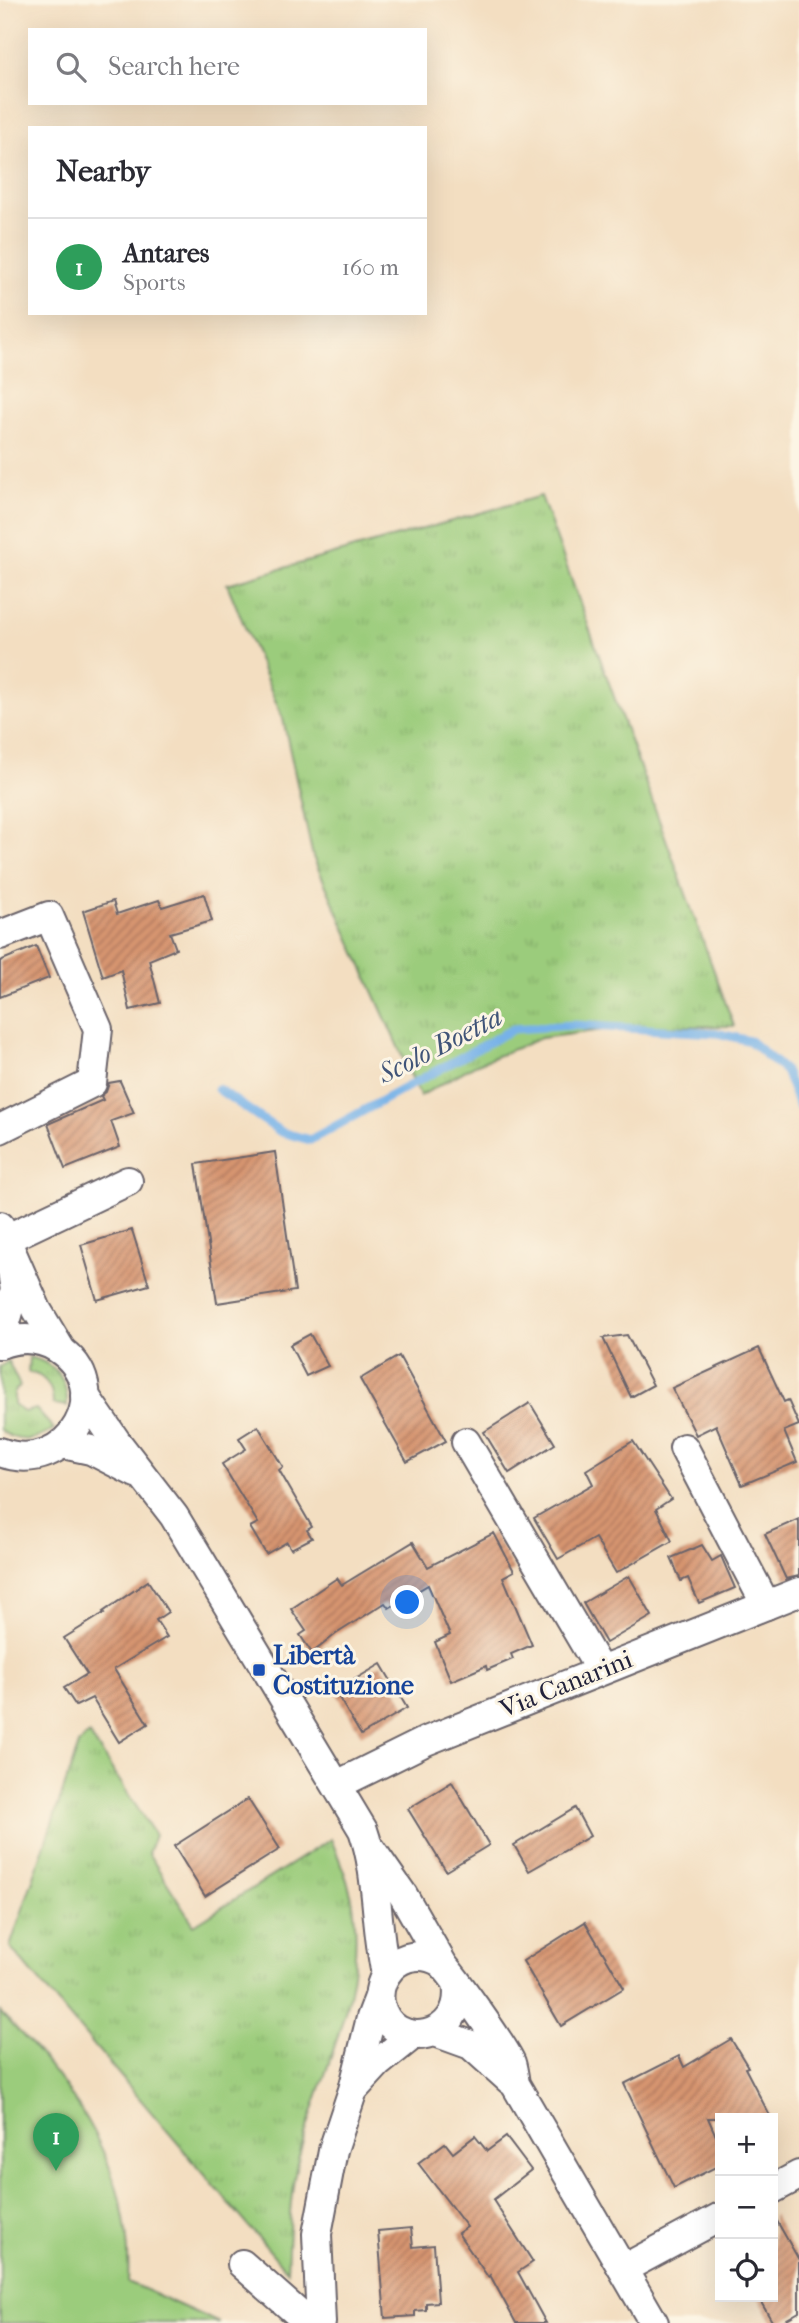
<!DOCTYPE html>
<html lang="en">
<head>
<meta charset="utf-8">
<style>
  body { margin:0; font-family:"IM FELL French Canon",serif; background:#f7f7f7; color:#2b2b33 }
  .controls { position:absolute; right:21px; bottom:21px; display:grid; overflow:hidden; border-radius:0px; box-shadow:0 7px 28px #0002 }
  .controls button { width:63px; height:63px; display:grid; place-items:center; padding:0; border:0; border-bottom:2px solid #e1e1e2; background:#fff; color:#2b2b33; font:35px sans-serif }
  .you { position:absolute; left:408px; top:1603px; width:24px; height:24px; margin:-18px; border:5px solid #fff; border-radius:50%; background:#1a73e8; box-shadow:0 0 0 10px #1a73e833 }
  .badge { display:grid; place-items:center; width:46px; height:46px; border-radius:50%; background:#db2777; color:#fff; font-size:23px; font-weight:700 }
  .pin { position:absolute; translate:-50% -58px; filter:drop-shadow(0 2px 4px #0008) }
  .pin::after { content:''; position:absolute; top:37px; width:24px; height:21px; background:inherit; clip-path:polygon(0 0,100% 0,50% 100%) }
  .list { margin:0; padding:0; list-style:none }
  h2 { display:flex; justify-content:space-between; align-items:center; height:91px; margin:0; padding:0 28px; font-size:30px }
  h2 small { font-size:23px; font-weight:400; color:#7c7c81 }
  .list li { display:grid; grid-template-columns:46px 1fr auto; gap:21px; align-items:center; box-sizing:border-box; height:98px; padding:0 28px; border-top:2px solid #e1e1e2 }
  .list b { display:block; font-size:26px; white-space:nowrap }
  .list p { margin:0; font-size:23px; white-space:nowrap; color:#7c7c81 }
  .list em { font-size:23px; font-style:normal; color:#7c7c81 }
  .icon { flex:none; width:38px; height:38px; fill:none; stroke:currentColor; stroke-width:2; stroke-linecap:round; stroke-linejoin:round }
  .map { position:relative; flex:none; width:799px; height:2323px; overflow:hidden }
  .search { position:absolute; background:#fff; box-shadow:0 7px 28px #0002; left:28px; top:28px; width:399px; height:77px; display:flex; align-items:center; gap:18px; box-sizing:border-box; padding:0 24px; border-radius:0px; color:#7c7c81; font-size:26px }
  .panel { position:absolute; background:#fff; box-shadow:0 7px 28px #0002; left:28px; top:126px; width:399px; height:189px; border-radius:0px }
  .map>svg:first-child { display:block }
</style>
</head>
<body>
<div class="map">
<svg width="799" height="2323" viewBox="0 0 799 2323">
  <defs>
    <pattern id="grass-tufts" width="24" height="20" patternUnits="userSpaceOnUse" patternTransform="scale(1.75)"><rect width="24" height="20" fill="#9bcc7b"/><path d="M3 7l-1-3M5 7V3M7 7l1-3M15 17l-1-3M17 17v-4M19 17l1-3" fill="none" stroke="#85af6b"/></pattern>
    <pattern id="building-hatch" width="6" height="6" patternUnits="userSpaceOnUse" patternTransform="scale(1.75)"><rect width="6" height="6" fill="#d69470"/><path d="M-1 1l2-2M0 6l6-6M5 7l2-2" fill="none" stroke="#ad785d"/></pattern>
  </defs>
  <rect width="100%" height="100%" fill="#fcf5e5"/>
  <filter id="ink" filterUnits="userSpaceOnUse"><feTurbulence type="fractalNoise" baseFrequency=".0143" numOctaves="2"/><feDisplacementMap in="SourceGraphic" scale="14" xChannelSelector="R" yChannelSelector="G"/><feConvolveMatrix kernelMatrix="1 2 1 2 8 2 1 2 1" color-interpolation-filters="sRGB"/></filter>
  <filter id="wash" filterUnits="userSpaceOnUse"><feTurbulence type="fractalNoise" baseFrequency=".00686" numOctaves="4" result="noise"/><feDisplacementMap in="SourceGraphic" scale="28" xChannelSelector="R" yChannelSelector="G"/><feGaussianBlur stdDeviation="1.57" result="paint"/><feColorMatrix in="noise" values="0 0 0 0 0 0 0 0 0 0 0 0 0 0 0 0 0 1.4 0 .05"/><feComposite in="paint" operator="in"/></filter>
  <g filter="url(#wash)">
    <rect width="100%" height="100%" fill="#f3dec1"/>
    <!-- grass -->
    <g fill="url(#grass-tufts)" stroke="#5e775b" stroke-width="2">
      <path d="M541 496 734 1026 626 1027 541 1038 475 1065 420 1096 313 857 283 719 227 584Z"/>
      <path d="M29 1357C56 1363 68 1379 67 1406L53 1404C53 1387 45 1375 28 1372Z"/>
      <path d="M8 1361 20 1386 14 1392V1405L24 1412 36 1409 54 1429C37 1441 18 1444 0 1430V1367Z"/>
      <path d="M89 1734 155 1835 148 1853 194 1925 331 1839C339 1859 348 1878 352 1899 370 1993 317 2076 297 2164 289 2199 289 2235 287 2271L10 1947 79 1744Z"/>
    </g>
    <!-- garden -->
    <path fill="#9bcc7b" stroke="#5e775b" stroke-width="2" d="M0 2012C75 2086 134 2173 128 2282L219 2323H0Z"/>
    <g fill="none" stroke-linecap="round" stroke-linejoin="round">
      <!-- stream -->
      <path stroke="#77b2e8" stroke-width="9" d="M218 1089 281 1132 310 1140 513 1029 573 1025 717 1033 750 1041 785 1071 799 1105"/>
    </g>
    <g id="blocks">
      <!-- building -->
      <g fill="url(#building-hatch)">
        <path d="M204 894 212 921 170 933 176 949 149 960 160 1003 130 1010 121 970 103 977 83 911 113 901 117 914 159 900 162 907Z"/>
        <path d="M36 946 49 978 0 997V961Z"/>
        <path d="M120 1081 134 1113 111 1121 120 1147 65 1169 48 1124 103 1100 101 1096 106 1092 109 1083Z"/>
        <path d="M275 1152 295 1291 217 1303 196 1164Z"/>
        <path d="M132 1230 149 1285 97 1300 81 1245Z"/>
        <path d="M310 1334 328 1366 306 1376 290 1345Z"/>
        <path d="M627 1335 653 1385 631 1397 603 1338Z"/>
        <path d="M759 1348 784 1402 788 1400 799 1425 784 1431 797 1462 742 1485 716 1425 696 1435 672 1388Z"/>
        <path d="M399 1356 446 1441 407 1462 360 1379Z"/>
        <path d="M530 1403 555 1444 509 1473 484 1432Z"/>
        <path d="M258 1426 283 1467 279 1470 312 1527 307 1530 312 1538 291 1549 287 1542 266 1554 250 1527 258 1523 222 1464 246 1449 239 1438Z"/>
        <path d="M633 1441 671 1499 656 1509 672 1541 616 1573 595 1538 558 1559 534 1518 593 1484 586 1470Z"/>
        <path d="M799 1519V1576L786 1579 765 1534Z"/>
        <path d="M494 1533 514 1571 503 1577 532 1645 511 1654 513 1659 487 1670 486 1666 451 1681 435 1642 450 1635 428 1585 389 1608 385 1603 336 1634 312 1653 300 1635 306 1631 291 1609 337 1578 342 1585 413 1542 428 1567Z"/>
        <path d="M702 1545 712 1561 721 1556 735 1588 699 1603 688 1578 681 1581 671 1558Z"/>
        <path d="M629 1576 652 1616 606 1643 583 1603Z"/>
        <path d="M148 1581 168 1612 156 1620 167 1637 114 1669 148 1724 119 1742 92 1698 76 1706 64 1688 87 1674 64 1638 104 1613 103 1612Z"/>
        <path d="M381 1664 407 1708 361 1735 335 1691Z"/>
        <path d="M452 1782 489 1845 446 1871 408 1809Z"/>
        <path d="M248 1799 280 1849 205 1896 174 1846Z"/>
        <path d="M575 1808 590 1836 529 1871 514 1845Z"/>
        <path d="M585 1922 624 1988 561 2026 523 1961Z"/>
        <path d="M731 2039 748 2067 745 2068 771 2118H708L720 2145V2165L674 2188 624 2084 679 2056 684 2067Z"/>
        <path d="M475 2136 487 2151 506 2137 531 2170 493 2200 533 2262 518 2272 546 2323H516L490 2275 488 2277 458 2233 467 2227 418 2163 445 2143 453 2153Z"/>
        <path d="M773 2214 799 2260V2312L780 2323H773L758 2297H773Z"/>
        <path d="M411 2228 413 2247 434 2245 438 2302 426 2303V2310L415 2311V2316L385 2318 378 2231Z"/>
      </g>
    </g>
  </g>
  <g filter="url(#ink)">
    <use href="#blocks" fill-opacity="0" stroke="#6b646a" stroke-width="2"/>
    <g fill="none" stroke-linecap="round" stroke-linejoin="round">
      <defs>
        <g id="minor">
          <path d="M0 935 49 916 98 1029 92 1083 0 1129"/>
          <path d="M0 1226 37 1310 61 1350"/>
          <path d="M6 1239 128 1181"/>
          <path d="M0 1344C19 1337 39 1337 57 1348 119 1387 70 1478 0 1452"/>
          <path d="M0 1344 15 1290 11 1266"/>
          <path d="M85 1396 116 1441 174 1516 363 1830C379 1876 375 1926 386 1974"/>
          <path d="M466 1442 600 1670"/>
          <path d="M63 1444 91 1450 136 1473"/>
          <path d="M684 1448 766 1605"/>
          <path d="M337 1785 426 1741 799 1592"/>
          <path d="M371 1849 403 1895 442 1963"/>
          <path d="M457 1983C467 2040 391 2055 380 2003 378 1991 382 1978 391 1968 403 1955 424 1952 440 1962 448 1967 506 2050 511 2063 513 2069 514 2077 515 2084L654 2323"/>
          <path d="M435 2032 471 2045 510 2080"/>
          <path d="M355 2088 378 2063 413 2035"/>
          <path d="M773 2189 799 2175"/>
          <path d="M242 2264 301 2316 320 2323"/>
          <path d="M623 2269 720 2217"/>
          <path d="M321 2323 317 2234 333 2150 353 2090 371 2018 379 1997"/>
        </g>
      </defs>
      <!-- minor casing -->
      <use href="#minor" stroke="#6b646a" stroke-width="32"/>
      <!-- minor -->
      <use href="#minor" stroke="#fff" stroke-width="28"/>
    </g>
  </g>
  <!-- markers -->
  <rect fill="#1a4fb4" stroke="#fcf5e5" stroke-width="2.5" x="252" y="1663" width="14" height="14" rx="3.5"/>
  <g text-anchor="middle" dominant-baseline="central" stroke-width="6" stroke-linejoin="round" paint-order="stroke">
    <!-- transit labels -->
    <g font-size="26" font-weight="bold" fill="#164399" stroke="#fcf5e5" text-anchor="start">
      <text x="273" y="1655">Libertà<tspan x="273" dy="30">Costituzione</tspan></text>
    </g>
    <!-- street labels -->
    <g font-size="26" fill="#22223b" stroke="#fcf5e5">
      <text transform="translate(566 1684) rotate(-22)">Via Canarini</text>
    </g>
    <!-- water labels -->
    <g font-size="28" font-style="italic" fill="#405478" stroke="#fcf5e5">
      <text transform="translate(440 1045) rotate(-27)">Scolo Boetta</text>
    </g>
  </g>
</svg>
<div class="controls">
<button>+</button>
<button>−</button>
<button><svg class="icon" aria-label="locate" viewBox="0 0 24 24"><circle cx="12" cy="12" r="6"/><path d="M12 2v4M12 18v4M2 12h4M18 12h4"/></svg></button>
</div>
<div class="you"></div>
<div class="pin badge" style="left:56px;top:2171px;background:#2e9e5b">1</div>
<div class="search"><svg class="icon" aria-label="search" viewBox="0 0 24 24"><circle cx="10" cy="10" r="6"/><path d="M15 15l6 6"/></svg>Search here</div>
<section class="panel">
<h2>Nearby<small></small></h2>
<ul class="list">
<li><span class="badge" style="background:#2e9e5b">1</span><div><b>Antares</b><p>Sports</p></div><em>160 m</em></li>
</ul>
</section>
</div>
</body>
</html>
